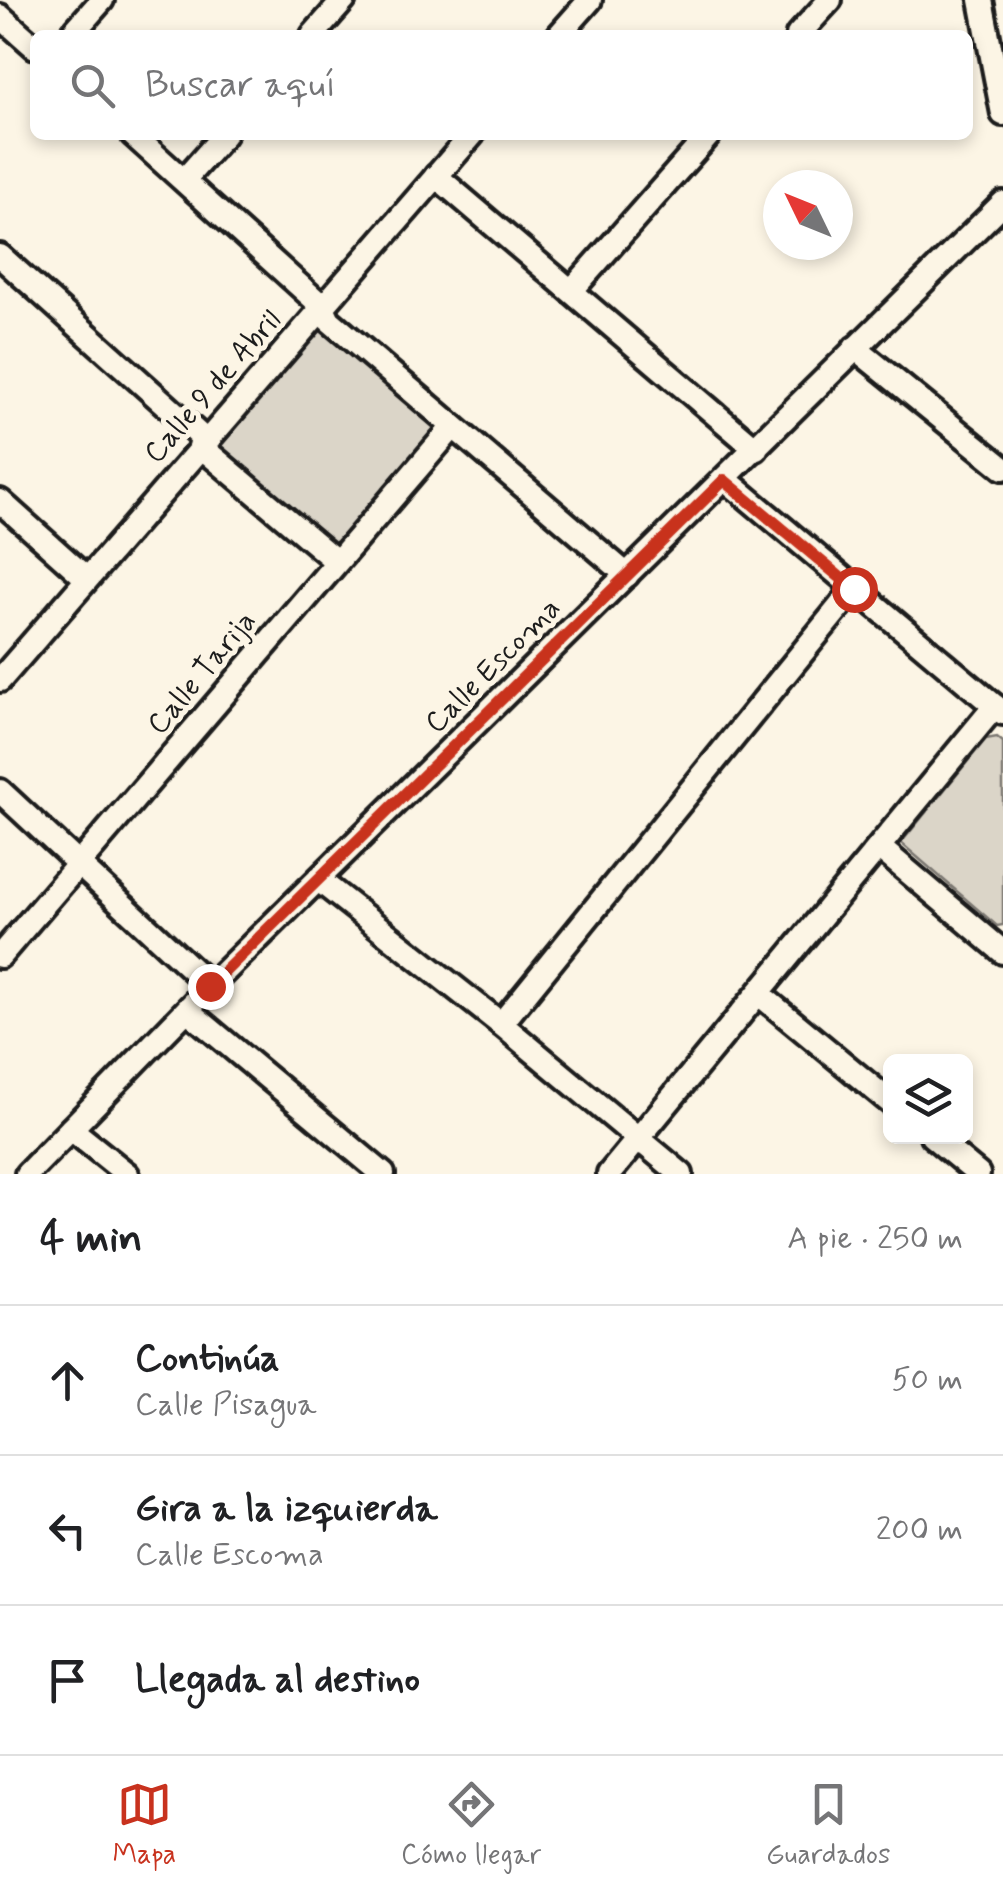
<!DOCTYPE html>
<html lang="es">
<head>
<meta charset="utf-8">
<style>
  body { margin:0; font-family:Mynerve,sans-serif; background:#f2f2f2; color:#202124 }
  .controls { position:absolute; right:30px; bottom:30px; display:grid; overflow:hidden; border-radius:15px; box-shadow:0 5px 15px #0003 }
  .controls button { width:90px; height:90px; display:grid; place-items:center; padding:0; border:0; border-bottom:2px solid #e0e0e0; background:#fff; color:#202124; font:50px sans-serif }
  .compass { position:absolute; left:763px; top:170px; width:90px; height:90px; border-radius:50%; background:#fff; box-shadow:0 5px 15px #0003; rotate:313deg }
  .stop { position:absolute; width:30px; height:30px; margin:-22px; border:8px solid #c8321e; border-radius:50%; background:#fff }
  .stop.end { background:#c8321e; border-color:#fff; box-shadow:0 2px 10px #0008 }
  .list { margin:0; padding:0; list-style:none }
  h2 { display:flex; justify-content:space-between; align-items:center; height:130px; margin:0; padding:0 40px; font-size:42px }
  h2 small { font-size:32px; font-weight:400; color:#757577 }
  .list li { display:grid; grid-template-columns:65px 1fr auto; gap:30px; align-items:center; box-sizing:border-box; height:150px; padding:0 40px; border-top:2px solid #e0e0e0 }
  .list b { display:block; font-size:38px; white-space:nowrap }
  .list p { margin:0; font-size:32px; white-space:nowrap; color:#757577 }
  .list em { font-size:32px; font-style:normal; color:#757577 }
  .icon { flex:none; width:55px; height:55px; fill:none; stroke:currentColor; stroke-width:2; stroke-linecap:round; stroke-linejoin:round }
  .map { position:relative; flex:none; width:1003px; height:1174px; overflow:hidden }
  .search { position:absolute; background:#fff; box-shadow:0 5px 15px #0003; left:30px; right:30px; top:30px; height:110px; display:flex; align-items:center; gap:25px; box-sizing:border-box; padding:0 35px; border-radius:15px; color:#757577; font-size:38px }
  .sheet { height:580px; background:#fff }
  nav { display:flex; justify-content:space-around; align-items:center; box-sizing:border-box; height:140px; border-top:2px solid #e0e0e0; background:#fff; font-size:28px; color:#757577 }
  nav a { display:grid; justify-items:center; gap:5px }
  nav .on { color:#c8321e }
  .map>svg:first-child { display:block }
</style>
</head>
<body>
<div class="map">
<svg width="1003" height="1174" viewBox="0 0 1003 1174">
  <rect width="100%" height="100%" fill="#fcf5e5"/>
  <filter id="ink" filterUnits="userSpaceOnUse"><feTurbulence type="fractalNoise" baseFrequency=".01" numOctaves="2"/><feDisplacementMap in="SourceGraphic" scale="20" xChannelSelector="R" yChannelSelector="G"/><feConvolveMatrix kernelMatrix="1 2 1 2 8 2 1 2 1" color-interpolation-filters="sRGB"/></filter>
  <g filter="url(#ink)">
    <!-- green -->
    <g fill="#dbd5c8" stroke="#7c7872" stroke-width="2.5">
      <path d="M322 327 438 427 335 546 219 447Z"/>
      <path d="M997 737 1003 742V925L997 926 901 843 986 739Z"/>
    </g>
    <g fill="none" stroke-linecap="round" stroke-linejoin="round">
      <defs>
        <g id="street">
          <path d="M981 0 1003 114"/>
          <path d="M0 16 35 47"/>
          <path d="M71 35 102 0"/>
          <path d="M313 35 344 0"/>
          <path d="M559 35 590 0"/>
          <path d="M798 35 830 0"/>
          <path d="M133 135 323 307 329 320 627 575"/>
          <path d="M436 176 756 449"/>
          <path d="M184 180 224 135"/>
          <path d="M0 256 205 440"/>
          <path d="M572 290 709 135"/>
          <path d="M855 348 1003 468"/>
          <path d="M200 446 336 561"/>
          <path d="M725 479 1003 713"/>
          <path d="M0 501 86 578"/>
          <path d="M0 680 472 135"/>
          <path d="M0 791 210 986"/>
          <path d="M880 848 1003 952"/>
          <path d="M320 881 501 1024 681 1174"/>
          <path d="M0 956 452 428"/>
          <path d="M759 994 890 1102"/>
          <path d="M187 1010 383 1174"/>
          <path d="M501 1024 854 589"/>
          <path d="M71 1129 127 1174"/>
          <path d="M932 1136 978 1174"/>
          <path d="M27 1174 210 986 1003 203"/>
          <path d="M609 1174 995 706"/>
        </g>
      </defs>
      <!-- street casing -->
      <use href="#street" stroke="#1c1c1c" stroke-width="30"/>
      <!-- street -->
      <use href="#street" stroke="#fcf5e5" stroke-width="22"/>
    </g>
  </g>
  <g fill="none" stroke-linecap="round" stroke-linejoin="round" filter="url(#ink)">
    <!-- route -->
    <path stroke="#c8321e" stroke-width="12" d="M210 986 724 480 854 589"/>
  </g>
  <g text-anchor="middle" dominant-baseline="central" stroke-width="10" stroke-linejoin="round" paint-order="stroke">
    <!-- street labels -->
    <g font-size="30" fill="#1c1c1c" stroke="#fcf5e5">
      <text transform="translate(213 387) rotate(-49)">Calle 9 de Abril</text>
      <text transform="translate(493 666) rotate(-45)">Calle Escoma</text>
      <text transform="translate(202 673) rotate(-50)">Calle Tarija</text>
    </g>
  </g>
</svg>
<div class="controls">
<button><svg class="icon" aria-label="layers" viewBox="0 0 24 24"><path d="M12 4l9 5-9 5-9-5zM3 14l9 5 9-5"/></svg></button>
</div>
<svg class="compass" viewBox="-18 -18 36 36"><path d="M0-13l5 13h-10z" fill="#e53935"/><path d="M0 13l5-13h-10z" fill="#757577"/></svg>
<div class="stop" style="left:854px;top:589px"></div>
<div class="stop end" style="left:210px;top:986px"></div>
<div class="search"><svg class="icon" aria-label="search" viewBox="0 0 24 24"><circle cx="10" cy="10" r="6"/><path d="M15 15l6 6"/></svg>Buscar aquí</div>
</div>
<section class="sheet">
<h2>4 min<small>A pie · 250 m</small></h2>
<ul class="list">
<li><svg class="icon" aria-label="ahead" viewBox="0 0 24 24"><path d="M12 20V5M6 11l6-6 6 6"/></svg><div><b>Continúa</b><p>Calle Pisagua</p></div><em>50 m</em></li>
<li><svg class="icon" aria-label="left" viewBox="0 0 24 24"><path d="M17 20v-9H6M10 6l-5 5 5 5"/></svg><div><b>Gira a la izquierda</b><p>Calle Escoma</p></div><em>200 m</em></li>
<li><svg class="icon" aria-label="arrive" viewBox="0 0 24 24"><path d="M6 21V4h12l-3 4 3 4H6"/></svg><div><b>Llegada al destino</b></div></li>
</ul>
</section>
<nav>
<a class="on"><svg class="icon" aria-label="map" viewBox="0 0 24 24"><path d="M3 6l6-2 6 2 6-2v14l-6 2-6-2-6 2zM9 4v14M15 6v14"/></svg>Mapa</a>
<a><svg class="icon" aria-label="directions" viewBox="0 0 24 24"><path d="M12 3l9 9-9 9-9-9zM9 14v-3h6M13 9l2 2-2 2"/></svg>Cómo llegar</a>
<a><svg class="icon" aria-label="saved" viewBox="0 0 24 24"><path d="M7 4h10v16l-5-4-5 4z"/></svg>Guardados</a>
</nav>
</body>
</html>
